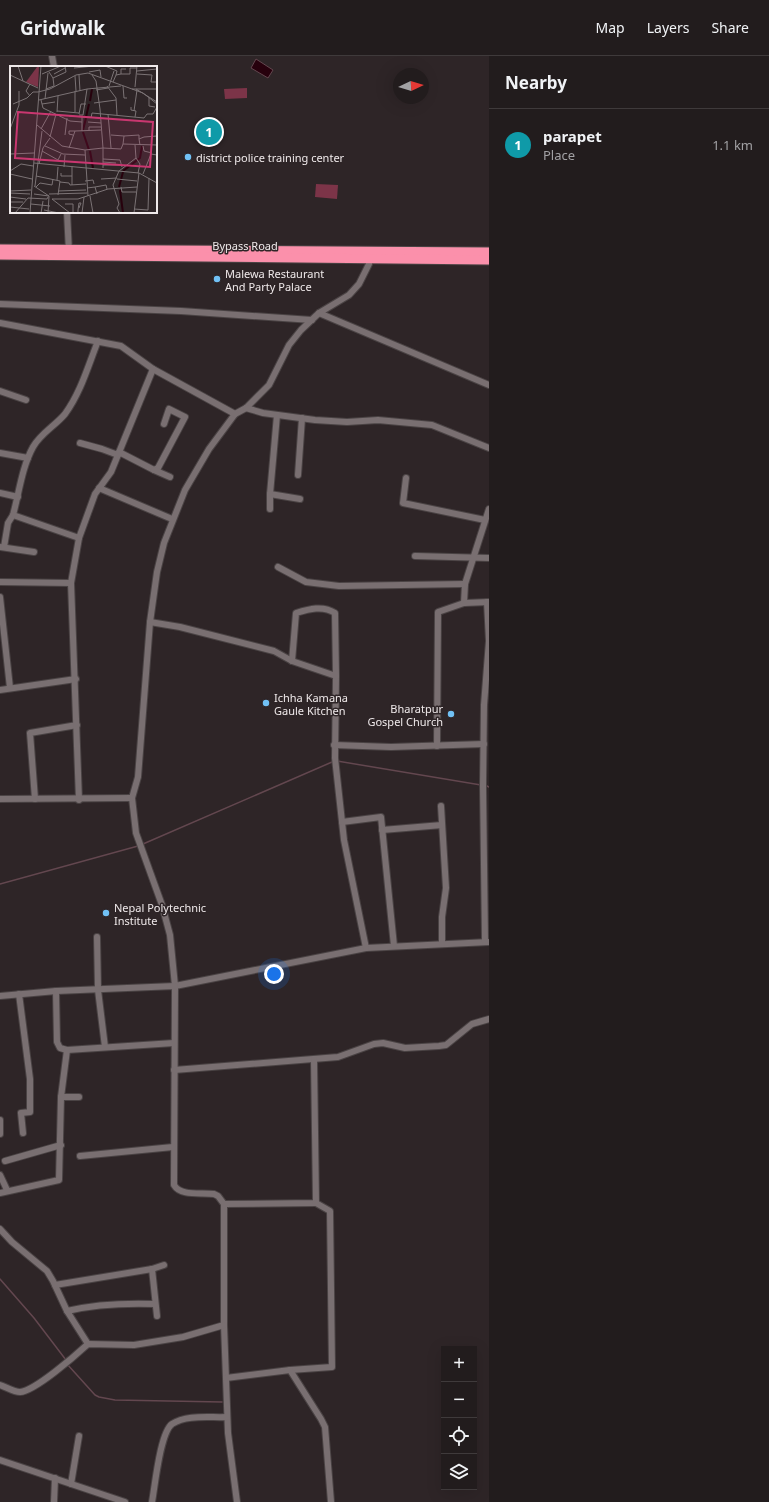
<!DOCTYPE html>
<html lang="en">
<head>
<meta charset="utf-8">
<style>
  body { margin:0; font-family:"Noto Sans",sans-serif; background:#2e292a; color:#f1f3f6 }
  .controls { position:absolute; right:12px; bottom:12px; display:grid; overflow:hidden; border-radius:0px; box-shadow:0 4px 16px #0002 }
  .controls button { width:36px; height:36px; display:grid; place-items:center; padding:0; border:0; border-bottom:1px solid #3f3a3b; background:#221c1d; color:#f1f3f6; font:20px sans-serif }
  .compass { position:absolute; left:393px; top:12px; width:36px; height:36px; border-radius:50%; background:#221c1d; box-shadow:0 4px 16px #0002; rotate:86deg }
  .you { position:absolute; left:274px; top:918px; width:14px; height:14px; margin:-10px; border:3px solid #fff; border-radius:50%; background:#1a73e8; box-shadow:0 0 0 6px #1a73e833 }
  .badge { display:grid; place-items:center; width:26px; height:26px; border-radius:50%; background:#8c9099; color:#fff; font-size:13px; font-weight:700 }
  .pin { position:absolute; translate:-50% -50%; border:2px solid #fff; box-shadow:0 1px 4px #0006 }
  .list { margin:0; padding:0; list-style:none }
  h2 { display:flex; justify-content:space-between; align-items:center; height:52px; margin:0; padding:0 16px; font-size:17px }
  h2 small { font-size:13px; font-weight:400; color:#a2a1a4 }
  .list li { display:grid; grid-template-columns:26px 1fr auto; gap:12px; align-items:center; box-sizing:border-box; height:72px; padding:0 16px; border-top:1px solid #3f3a3b }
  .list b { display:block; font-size:15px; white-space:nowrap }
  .list p { margin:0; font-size:13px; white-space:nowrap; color:#a2a1a4 }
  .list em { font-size:13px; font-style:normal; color:#a2a1a4 }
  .icon { flex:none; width:22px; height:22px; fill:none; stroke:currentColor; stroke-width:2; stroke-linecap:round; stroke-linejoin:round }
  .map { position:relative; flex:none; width:489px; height:1446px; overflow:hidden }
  header { display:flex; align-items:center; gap:24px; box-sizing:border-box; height:56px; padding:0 20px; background:#221c1d; border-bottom:1px solid #3f3a3b }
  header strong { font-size:19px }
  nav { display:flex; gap:22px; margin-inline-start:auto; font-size:14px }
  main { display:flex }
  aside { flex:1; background:#221c1d }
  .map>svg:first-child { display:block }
</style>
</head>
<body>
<header>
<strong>Gridwalk</strong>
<nav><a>Map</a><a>Layers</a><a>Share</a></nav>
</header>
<main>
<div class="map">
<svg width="489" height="1446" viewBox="0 0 489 1446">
  <rect width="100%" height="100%" fill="#2e2527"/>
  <!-- green -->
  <g fill="#7c3448">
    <path d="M247 32V42L225 43 224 33Z"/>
    <path d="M316 128 338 129 337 143 315 141Z"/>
  </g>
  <!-- water -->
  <path fill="#27010d" stroke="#63474f" d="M256 3 273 14 268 22 251 12Z"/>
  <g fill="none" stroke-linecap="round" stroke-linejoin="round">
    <!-- stream -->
    <g stroke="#63474f" stroke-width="1.5">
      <path d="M337 705 481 729"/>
      <path d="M487 730 489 731"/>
      <path d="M143 788 332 706"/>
      <path d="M0 828 138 790"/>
      <path d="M0 1223 34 1262 66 1304"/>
      <path d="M67 1308 95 1339 99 1341 115 1344 222 1346"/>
    </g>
    <defs>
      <g id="minor">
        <path d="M52 0 54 11"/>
        <path d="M67 156 69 196"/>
        <path d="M370 200 369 208 359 228 349 239 319 257 301 274 289 289 269 329 246 352 235 358 209 393 185 434 164 487 157 516 150 566 138 721 132 742 136 777 162 849 170 879 175 930 366 892 489 886"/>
        <path d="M0 248 181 255 312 264"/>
        <path d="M319 257 489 329"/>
        <path d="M0 267 121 290 153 313 235 358"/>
        <path d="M0 335 26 344"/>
        <path d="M246 352 263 357 315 364 347 366 378 364 432 369 489 392"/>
        <path d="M277 359 270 438 300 443"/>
        <path d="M80 387 102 393 118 399"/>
        <path d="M119 396 154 414 158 412 185 361 169 353 164 368"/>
        <path d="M0 397 28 402"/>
        <path d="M154 414 170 421"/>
        <path d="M298 419 302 362"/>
        <path d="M406 422 403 447 485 464"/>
        <path d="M99 432 172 463"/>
        <path d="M0 437 18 441"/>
        <path d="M270 453V438"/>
        <path d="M79 482 13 459C19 437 22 411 33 391 41 377 55 370 65 358 81 336 88 310 98 285"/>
        <path d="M0 491 34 496"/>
        <path d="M4 491 8 467 13 459"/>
        <path d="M415 500 489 502"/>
        <path d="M278 511 306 526 339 530 465 528"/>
        <path d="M0 526 71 527"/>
        <path d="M0 541 10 632"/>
        <path d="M464 547 465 528 489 453"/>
        <path d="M150 566 180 571 274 595 292 605 336 620 335 702 344 784 366 892"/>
        <path d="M292 605 296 557C309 553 323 549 335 557L336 620"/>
        <path d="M0 634 76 623"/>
        <path d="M334 689 391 691 484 688"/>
        <path d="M437 690 438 556 464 547 489 546"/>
        <path d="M0 743 132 742"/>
        <path d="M35 743 30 677 77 669"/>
        <path d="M79 744 71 527 79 482 95 438 111 416 153 313"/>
        <path d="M441 750 446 832 442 861V888"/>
        <path d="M342 766 381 761 394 890"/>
        <path d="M382 774 442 769"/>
        <path d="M97 881 98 934 105 991"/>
        <path d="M485 886 483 730 484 649 489 585 487 546"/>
        <path d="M56 935 57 986 60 992 67 994 174 987"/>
        <path d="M19 938 30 1023V1056L21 1057 23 1077"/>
        <path d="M0 940 56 935 175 930 174 1129C181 1141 202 1136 214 1138L218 1140 224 1148V1269L228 1377 237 1446"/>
        <path d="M174 1014 338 1001 374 988 383 987 405 992 439 990 446 989 472 968 489 963"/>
        <path d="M61 1041H79"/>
        <path d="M0 1064V1078"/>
        <path d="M80 1100 173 1091"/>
        <path d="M5 1105 61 1089"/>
        <path d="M0 1119 7 1134"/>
        <path d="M0 1137 59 1124 61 1041 67 994"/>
        <path d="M224 1148 316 1147 314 1004"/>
        <path d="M0 1173 12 1186 47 1215 53 1225 67 1255 88 1288"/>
        <path d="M152 1213 157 1260"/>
        <path d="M55 1229 152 1213 164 1209"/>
        <path d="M67 1255C96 1248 125 1247 155 1248"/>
        <path d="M290 1314 332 1311 330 1155 316 1147"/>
        <path d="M226 1322 290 1314 321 1363 325 1371 331 1446"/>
        <path d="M0 1329C6 1331 14 1336 20 1336 35 1335 76 1299 88 1288L134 1289 183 1281 224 1269"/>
        <path d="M0 1404 125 1446"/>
        <path d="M71 1428 79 1380"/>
        <path d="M54 1446 55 1422"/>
        <path d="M152 1446C155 1430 160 1377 172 1368 187 1358 211 1362 227 1361"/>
      </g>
      <g id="highway">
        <path d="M0 193 489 196"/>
        <path d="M0 199 489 204"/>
      </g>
    </defs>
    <!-- minor casing -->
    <use href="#minor" stroke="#4a4344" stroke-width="8"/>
    <!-- highway casing -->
    <use href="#highway" stroke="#4a4344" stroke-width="11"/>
    <!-- minor -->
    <use href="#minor" stroke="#796f71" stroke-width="6"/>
    <!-- highway -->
    <use href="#highway" stroke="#fb90ab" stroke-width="9"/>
  </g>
  <!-- markers -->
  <g fill="#71c1f5" stroke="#2e2527" stroke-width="1.5">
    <circle cx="188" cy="101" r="4"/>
    <circle cx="217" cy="223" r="4"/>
    <circle cx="266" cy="647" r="4"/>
    <circle cx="451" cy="658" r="4"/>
    <circle cx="106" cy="857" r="4"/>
  </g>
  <g text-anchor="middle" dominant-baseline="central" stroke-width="3" stroke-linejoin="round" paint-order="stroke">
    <!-- poi labels -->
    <g font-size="11" fill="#efe9ea" stroke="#2e2527" text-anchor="start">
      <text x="196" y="101">district police training center</text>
      <text x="225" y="217">Malewa Restaurant<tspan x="225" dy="13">And Party Palace</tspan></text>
      <text x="274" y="641">Ichha Kamana<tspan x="274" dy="13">Gaule Kitchen</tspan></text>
      <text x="443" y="652" text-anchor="end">Bharatpur<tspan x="443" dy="13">Gospel Church</tspan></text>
      <text x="114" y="851">Nepal Polytechnic<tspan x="114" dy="13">Institute</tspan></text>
    </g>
    <!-- street labels -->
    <g font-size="11" fill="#efe9ea" stroke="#2e2527">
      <text x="245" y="189">Bypass Road</text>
    </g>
  </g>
  <!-- overview -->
  <g transform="translate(10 10)">
    <rect width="147" height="147" fill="#2e2527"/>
    <path d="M27 1H29L28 21 16 16Z" fill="#7c3448"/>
    <path fill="none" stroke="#27010d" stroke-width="2" d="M80 35 82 23M76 51 79 38M73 64 76 52M73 66 79 84M80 85 83 102M113 105 130 92 132 80M109 121 113 106M110 124 113 147"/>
    <path fill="none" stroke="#7b7375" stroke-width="1" d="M8 0 13 15M95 0 107 5 106 9M64 2 84 0M127 5 147 3M39 6 43 12 56 6 55 0M79 6 90 4 91 11M32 8 51 0M44 8 55 2M111 8H120V2H127M127 8 142 9 141 16H147M0 9 28 22M69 9 70 25M65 10 66 25M103 16 106 9 111 8V3H116M97 20 106 32 107 49M99 20 104 5M113 20 114 32H117M125 21 127 0M36 23 44 20 43 12M122 23H147M126 23 147 36M86 24 98 22M28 26 40 23 66 9 78 7 133 27 147 38M20 30 16 25 20 18M139 32V40L145 41M35 33 38 7M29 34 77 23 111 20M31 34 33 42 60 55 72 56M84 37 106 34M3 38 17 32 23 26H28M32 38 45 36M121 41V44L126 45 125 51M47 45 69 47M124 45 127 24M47 46 48 30M65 46V25M69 48 71 38H76M98 48 101 82M69 49H73L77 23M59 50 91 52M81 52 82 47 134 52 137 48H143L147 41M78 56 91 57M27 59 52 80 75 84 93 82 90 43 86 15 82 9M0 63 9 39V25M31 63 41 45M72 65V51M79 65V61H91M55 69 57 52M63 69 59 68V65H65M101 69 114 70 113 78M114 70 129 69V73M40 71 46 48M125 79 126 92 130 98 128 107M130 79 129 73 134 71 147 70M35 80 53 88 75 89M133 80 134 85 142 87M59 82 65 65 91 64M75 84 78 130M32 85 48 94 51 88M0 88 24 87M93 93 110 94 112 101M93 96 106 97M24 97 129 107 147 117M29 98 33 82 40 72M93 99H110M62 100V119M54 101 55 89M93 102V82L111 83 113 78 147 79M0 105 11 98 23 100M51 107V110H62M0 108 22 113M133 108 141 88 147 89M26 110 50 115 48 129M91 113 107 112M107 113 127 115M47 114 48 101M75 115 83 114 84 118M50 116 59 117 60 119 76 118M25 120 32 65M26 121 30 117 42 119 43 113M85 121 96 119 97 123M111 121 112 126H126M77 122 85 121 87 128M0 125 21 124M48 125 76 124M0 127 20 128M24 128 39 130 24 120M39 128 77 127M80 130 83 147M0 131 16 133M42 133H68L98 123 127 121M42 133 60 147M0 136H13M21 138 40 140M55 138H63V147M0 141 19 143M124 143 138 144 139 112M34 144 49 147M5 147 18 132 37 133 38 131M20 147 31 0M31 147 33 135M38 147 39 130M68 147V144L69 137H71L69 142M72 147 74 131M110 147 107 142 109 138 103 119 109 105 126 92M124 147 129 107"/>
    <path fill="#c93770" fill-opacity="0.15" stroke="#c93770" stroke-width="2" d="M8 46 143 56 140 101 5 92Z"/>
    <rect width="147" height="147" fill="none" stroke="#efe9ea" stroke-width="2"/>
  </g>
</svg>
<div class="controls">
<button>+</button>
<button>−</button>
<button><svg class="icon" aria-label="locate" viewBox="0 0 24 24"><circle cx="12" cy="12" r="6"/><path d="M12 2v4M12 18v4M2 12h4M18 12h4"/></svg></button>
<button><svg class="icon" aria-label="layers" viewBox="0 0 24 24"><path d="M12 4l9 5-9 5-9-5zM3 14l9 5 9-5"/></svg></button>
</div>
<svg class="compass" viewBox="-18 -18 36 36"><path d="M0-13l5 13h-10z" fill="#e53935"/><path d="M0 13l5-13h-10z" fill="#a2a1a4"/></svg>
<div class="you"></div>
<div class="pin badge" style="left:209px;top:76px;background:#0f9aa8">1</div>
</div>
<aside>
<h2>Nearby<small></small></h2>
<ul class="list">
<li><span class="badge" style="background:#0f9aa8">1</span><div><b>parapet</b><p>Place</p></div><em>1.1 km</em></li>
</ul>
</aside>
</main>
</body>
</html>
